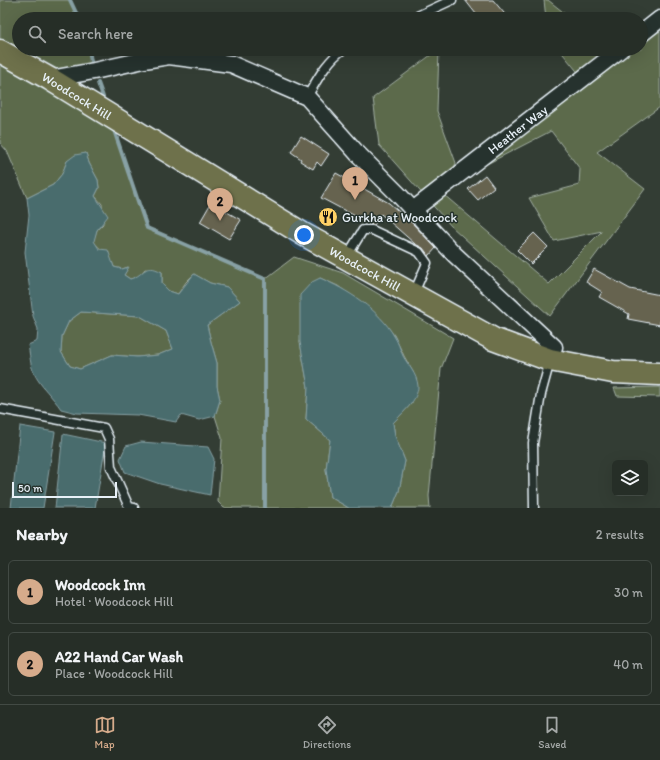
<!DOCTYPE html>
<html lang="en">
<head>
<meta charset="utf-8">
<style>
  body { margin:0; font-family:Itim,sans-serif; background:#323a33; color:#f1f3f6 }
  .controls { position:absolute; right:12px; bottom:12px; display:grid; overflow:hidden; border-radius:6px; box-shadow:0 4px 16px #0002 }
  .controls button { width:36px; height:36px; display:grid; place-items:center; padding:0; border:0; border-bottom:1px solid #424a44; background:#262e27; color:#f1f3f6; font:20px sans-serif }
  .scale { position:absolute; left:12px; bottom:10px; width:105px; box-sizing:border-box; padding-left:4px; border:2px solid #e8f1f8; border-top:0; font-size:11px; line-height:14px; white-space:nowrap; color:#e8f1f8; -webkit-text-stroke:3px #26332d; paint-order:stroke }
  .you { position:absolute; left:304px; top:235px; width:14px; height:14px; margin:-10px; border:3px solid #fff; border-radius:50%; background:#1a73e8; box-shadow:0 0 0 6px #1a73e833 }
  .badge { display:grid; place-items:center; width:26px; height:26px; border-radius:50%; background:#d6ab8b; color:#111; font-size:13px; font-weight:700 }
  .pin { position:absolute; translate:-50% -33px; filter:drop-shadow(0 1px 2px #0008) }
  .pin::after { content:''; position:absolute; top:21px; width:14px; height:12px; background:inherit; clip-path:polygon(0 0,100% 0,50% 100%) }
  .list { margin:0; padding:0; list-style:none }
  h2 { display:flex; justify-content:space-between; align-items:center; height:52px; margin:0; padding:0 16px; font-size:17px }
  h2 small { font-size:13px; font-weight:400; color:#a4a8a7 }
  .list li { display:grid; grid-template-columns:26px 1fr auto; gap:12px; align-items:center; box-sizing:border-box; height:64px; margin:0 8px 8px; padding:0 8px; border:1px solid #424a44; border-radius:6px }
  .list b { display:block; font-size:15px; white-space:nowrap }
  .list p { margin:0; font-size:13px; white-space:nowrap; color:#a4a8a7 }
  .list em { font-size:13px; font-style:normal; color:#a4a8a7 }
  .icon { flex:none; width:22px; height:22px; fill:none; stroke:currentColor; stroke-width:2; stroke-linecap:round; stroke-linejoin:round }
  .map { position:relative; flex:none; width:660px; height:508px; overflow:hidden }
  .search { position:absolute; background:#262e27; box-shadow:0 4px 16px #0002; left:12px; right:12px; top:12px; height:44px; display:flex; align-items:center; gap:10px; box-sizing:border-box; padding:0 14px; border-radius:22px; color:#a4a8a7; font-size:15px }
  .sheet { height:196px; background:#262e27 }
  nav { display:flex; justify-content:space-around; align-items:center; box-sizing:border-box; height:56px; border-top:1px solid #424a44; background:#262e27; font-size:11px; color:#a4a8a7 }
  nav a { display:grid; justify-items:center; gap:2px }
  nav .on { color:#d6ab8b }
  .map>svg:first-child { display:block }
</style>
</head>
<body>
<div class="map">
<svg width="660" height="508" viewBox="0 0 660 508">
  <rect width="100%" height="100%" fill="#333d34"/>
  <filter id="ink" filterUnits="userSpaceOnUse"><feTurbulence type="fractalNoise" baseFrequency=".025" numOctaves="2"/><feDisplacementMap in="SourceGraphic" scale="8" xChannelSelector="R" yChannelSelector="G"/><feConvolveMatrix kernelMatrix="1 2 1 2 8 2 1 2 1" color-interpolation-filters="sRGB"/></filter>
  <g filter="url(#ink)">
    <!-- green -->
    <g fill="#5c6b4c" stroke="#a2aea2">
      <path d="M0 0H70L79 19H19V49H89L94 71 51 79 112 123 147 228 265 279 294 257 343 273 453 338 441 369 429 496 430 508H392L399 491 405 461 395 436 393 423 412 403 413 372 404 356 394 335 380 318 367 307 338 286 320 278 300 342 308 387 306 419 330 440 326 469 330 497 349 508H224L218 502 222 438 215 416 220 400 217 386V363L211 342 207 325 240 301 227 287 210 283 194 274 186 282 178 294 169 291 162 284V272L145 269 138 277 130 279 124 275 128 267 122 269 114 267C111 256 101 251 93 241L97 230 103 224 102 204 95 196 99 188 98 180 89 163 86 153 67 161 62 174 53 185 27 198 7 151 0 143Z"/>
      <path d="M544 0H548L572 19H546Z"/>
      <path d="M660 26V107L597 152 645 189 550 316 451 226 379 145 373 98 439 49 437 111 456 163 443 194 549 284 602 231 554 241 529 198 579 185 580 169 551 131 483 166 484 145 580 75 559 49H641V35Z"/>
      <path d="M81 312 140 316 166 331 173 349 158 355 137 357 112 355 80 369 70 366 61 352 62 336 69 321Z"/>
      <path d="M660 387V397L617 396 614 388Z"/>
    </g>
    <!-- water -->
    <g fill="#486c6d" stroke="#88a1a5" fill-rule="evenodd">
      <path d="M86 153 89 163 98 180 99 188 95 196 108 216 97 230 94 241 99 249 108 250 114 267 122 269 129 267 124 275 130 279C146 275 143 262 162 272V284L169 291 178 294 194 274 210 283 227 287 240 301 207 325 211 342 217 363V386L220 400 215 416 199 420 181 415 176 422 138 415 77 413 61 409C53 397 40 386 34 373 30 365 30 354 28 345L37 341 38 329 33 316 25 252 29 215 27 198 53 185 62 174 67 161 75 155ZM81 312 140 316 166 331 173 349 158 355 137 357 112 355 80 369 70 366 61 352 62 336 69 321Z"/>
      <path d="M320 278C346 289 380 310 394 336 398 342 400 349 403 356 408 365 417 374 418 386 418 401 402 413 393 423L395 436 405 461 399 491 392 508H349L330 497 326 469 330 440 306 419 308 387 300 342V295L312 282Z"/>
      <path d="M20 426 55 432 43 508H11Z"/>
      <path d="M63 434 106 443 95 508H55Z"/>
      <path d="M141 442 208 447 214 459 210 495 160 484 125 472 120 459 126 446Z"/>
    </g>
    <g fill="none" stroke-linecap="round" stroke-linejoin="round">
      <!-- stream -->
      <g stroke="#88a1a5" stroke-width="4">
        <path d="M70 0 79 19"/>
        <path d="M89 49 91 62"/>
        <path d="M98 83 103 97"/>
        <path d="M113 127 147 228 265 279V508"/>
      </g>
    </g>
    <!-- building -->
    <g fill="#66634f" stroke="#e8f1f8">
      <path d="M465 0H493L509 19H480Z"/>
      <path d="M301 136 329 154 321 166 317 162 313 169 300 161 301 159 291 152Z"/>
      <path d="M336 173 389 203 412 223 436 248 429 256 423 248 415 244 381 214 374 225 370 224 321 198Z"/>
      <path d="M485 175 494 187 478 200 468 189Z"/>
      <path d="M211 203 241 220 229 239 200 222Z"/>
      <path d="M534 233 548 247 531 264 517 250Z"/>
      <path d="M594 269 630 289 660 295V325L628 319 629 314 599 297 602 292 586 282Z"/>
    </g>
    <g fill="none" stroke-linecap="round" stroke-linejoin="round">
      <defs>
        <g id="service">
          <path d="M411 19 452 0"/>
          <path d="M307 97C317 80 327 60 344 49"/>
          <path d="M347 256 363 230H372L419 252 427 263 414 293"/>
          <path d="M0 409 104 428 109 439 111 467 129 507 134 508"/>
          <path d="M534 508 533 443 541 394 550 361"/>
        </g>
        <g id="minor">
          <path d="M641 34 660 19"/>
          <path d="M50 79 94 71 144 60 169 56 231 64 307 97 357 153 398 194 454 254 554 347 550 360"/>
          <path id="s1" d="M413 210 621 49"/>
        </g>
        <g id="trunk">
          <path id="s2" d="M0 51 50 79 303 234 493 339 550 360 613 372 660 374"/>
        </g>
      </defs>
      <!-- service casing -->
      <use href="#service" stroke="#e8f1f8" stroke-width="11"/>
      <!-- minor casing -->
      <use href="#minor" stroke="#e8f1f8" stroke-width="19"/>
      <!-- trunk casing -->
      <use href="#trunk" stroke="#e8f1f8" stroke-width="25"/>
      <!-- service -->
      <use href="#service" stroke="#26332d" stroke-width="8"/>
      <!-- minor -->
      <use href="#minor" stroke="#26332d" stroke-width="16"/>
      <!-- trunk -->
      <use href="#trunk" stroke="#6e714b" stroke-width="22"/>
    </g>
  </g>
  <!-- icons -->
  <defs>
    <symbol id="restaurant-disc" viewBox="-11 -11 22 22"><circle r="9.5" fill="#ffd166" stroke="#26332d"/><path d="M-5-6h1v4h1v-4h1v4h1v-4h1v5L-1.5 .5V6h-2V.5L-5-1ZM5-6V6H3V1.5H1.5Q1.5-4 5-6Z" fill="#111"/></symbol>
  </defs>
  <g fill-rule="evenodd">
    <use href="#restaurant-disc" x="317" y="206" width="22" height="22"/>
  </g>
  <g text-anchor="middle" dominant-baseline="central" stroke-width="3" stroke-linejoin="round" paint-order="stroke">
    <!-- street labels -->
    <g font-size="13" fill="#e8f1f8" stroke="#26332d">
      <text stroke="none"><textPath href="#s2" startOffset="89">Woodcock Hill</textPath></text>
      <text stroke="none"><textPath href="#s1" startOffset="132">Heather Way</textPath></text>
      <text stroke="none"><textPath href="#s2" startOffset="425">Woodcock Hill</textPath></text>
    </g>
    <!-- poi labels -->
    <g font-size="13" fill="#e8f1f8" stroke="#26332d" text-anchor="start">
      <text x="342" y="217">Gurkha at Woodcock</text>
    </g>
  </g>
</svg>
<div class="controls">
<button><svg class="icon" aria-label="layers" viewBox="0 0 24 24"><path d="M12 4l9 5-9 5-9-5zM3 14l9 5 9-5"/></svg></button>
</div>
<div class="scale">50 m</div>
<div class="you"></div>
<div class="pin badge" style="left:355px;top:200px">1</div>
<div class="pin badge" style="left:220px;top:221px">2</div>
<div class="search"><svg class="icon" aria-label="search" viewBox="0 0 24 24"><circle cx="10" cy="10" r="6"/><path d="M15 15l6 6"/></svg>Search here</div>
</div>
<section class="sheet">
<h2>Nearby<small>2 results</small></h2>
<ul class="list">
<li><span class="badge">1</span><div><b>Woodcock Inn</b><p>Hotel · Woodcock Hill</p></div><em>30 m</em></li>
<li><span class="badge">2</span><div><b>A22 Hand Car Wash</b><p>Place · Woodcock Hill</p></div><em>40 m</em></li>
</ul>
</section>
<nav>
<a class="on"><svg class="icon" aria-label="map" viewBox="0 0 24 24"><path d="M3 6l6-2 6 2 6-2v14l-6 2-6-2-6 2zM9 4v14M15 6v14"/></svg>Map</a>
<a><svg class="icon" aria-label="directions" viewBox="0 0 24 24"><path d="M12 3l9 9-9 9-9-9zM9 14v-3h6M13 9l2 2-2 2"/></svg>Directions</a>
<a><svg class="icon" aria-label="saved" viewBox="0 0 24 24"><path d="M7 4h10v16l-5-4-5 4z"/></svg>Saved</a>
</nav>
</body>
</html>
